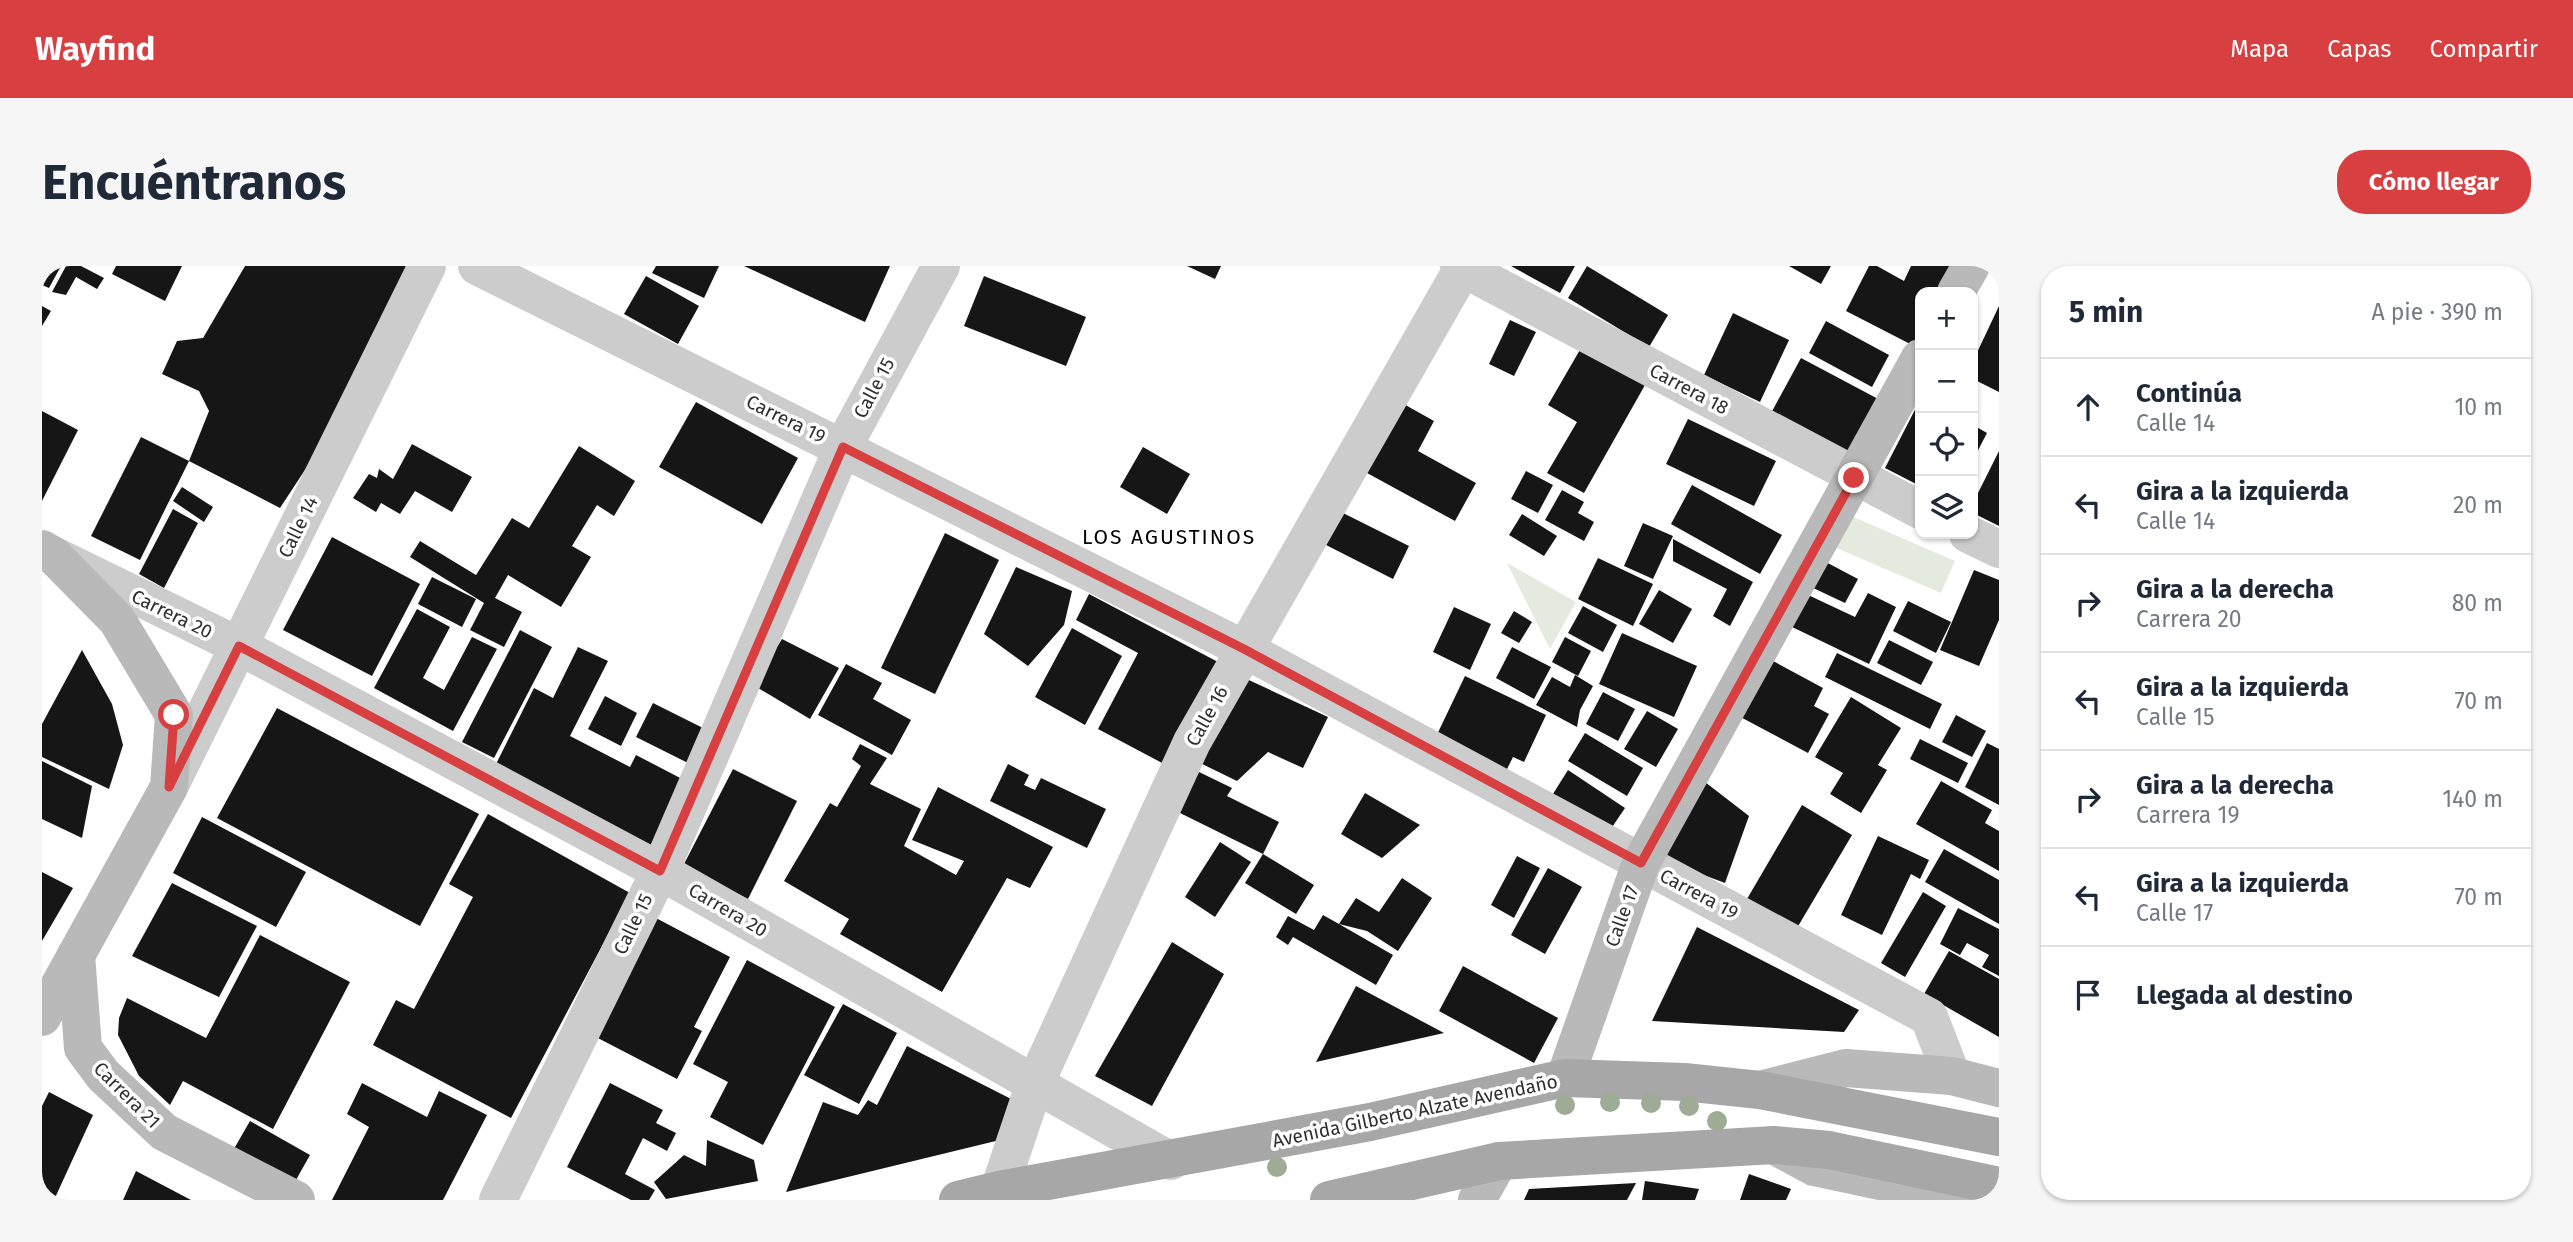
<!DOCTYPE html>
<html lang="es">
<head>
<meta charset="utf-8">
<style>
  body { margin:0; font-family:"Fira Sans",sans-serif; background:#f6f6f7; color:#1f2937 }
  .controls { position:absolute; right:21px; top:21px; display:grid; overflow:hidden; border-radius:14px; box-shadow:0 2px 5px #0004 }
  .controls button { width:63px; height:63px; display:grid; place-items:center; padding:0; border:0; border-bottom:2px solid #e0e1e3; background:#fff; color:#1f2937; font:35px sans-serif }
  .stop { position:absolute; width:21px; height:21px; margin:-16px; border:5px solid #d83f41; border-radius:50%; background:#fff }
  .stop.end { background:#d83f41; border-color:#fff; box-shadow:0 2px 7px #0008 }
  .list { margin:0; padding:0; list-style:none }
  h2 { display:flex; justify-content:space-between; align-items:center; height:91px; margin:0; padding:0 28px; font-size:30px }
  h2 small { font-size:23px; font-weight:400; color:#747a83 }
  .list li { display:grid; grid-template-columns:46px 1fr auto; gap:21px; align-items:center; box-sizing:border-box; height:98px; padding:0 28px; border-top:2px solid #e0e1e3 }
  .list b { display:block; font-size:26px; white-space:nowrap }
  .list p { margin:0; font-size:23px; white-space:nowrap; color:#747a83 }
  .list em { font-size:23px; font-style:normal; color:#747a83 }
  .icon { flex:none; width:38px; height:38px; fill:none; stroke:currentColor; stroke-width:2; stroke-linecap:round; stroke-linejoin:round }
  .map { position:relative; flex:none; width:1957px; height:934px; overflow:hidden; border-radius:28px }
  header { display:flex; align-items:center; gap:42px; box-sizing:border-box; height:98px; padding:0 35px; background:#d83f41; color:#fff }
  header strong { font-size:33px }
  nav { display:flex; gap:38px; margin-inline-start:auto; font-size:24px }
  .intro { display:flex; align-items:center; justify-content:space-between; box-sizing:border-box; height:168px; padding:0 42px }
  h1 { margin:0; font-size:49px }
  .button { padding:18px 32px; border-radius:28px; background:#d83f41; color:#fff; font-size:24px; font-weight:700 }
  main { display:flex; gap:42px; padding:0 42px }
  aside { flex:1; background:#fff; border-radius:28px; box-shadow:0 2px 5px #0004 }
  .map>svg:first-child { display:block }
</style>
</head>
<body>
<header>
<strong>Wayfind</strong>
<nav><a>Mapa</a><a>Capas</a><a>Compartir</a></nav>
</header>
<div class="intro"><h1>Encuéntranos</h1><a class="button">Cómo llegar</a></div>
<main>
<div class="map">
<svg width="1957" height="934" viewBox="0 0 1957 934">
  <rect width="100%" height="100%" fill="#fff"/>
  <!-- green -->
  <g fill="#e4ebde">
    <path d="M1800 246 1913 295 1899 327 1785 278Z"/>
    <path d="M1465 297 1534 336 1508 383Z"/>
  </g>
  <!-- building -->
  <g fill="#161616">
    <path d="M0 0H19L7 22 0 19Z"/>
    <path d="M24 0H39L62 12 55 23 34 11 24 29 10 26Z"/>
    <path d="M74 0H140L123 35 70 8Z"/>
    <path d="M203 0H363L376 6 278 181 238 242 147 195 167 145 157 125 120 108 135 75 161 72Z"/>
    <path d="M614 0H677L662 32 610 7Z"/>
    <path d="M702 0H848L823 56Z"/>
    <path d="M1145 0H1179L1173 13Z"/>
    <path d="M1469 0H1533L1518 27Z"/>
    <path d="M1545 0 1626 49 1607 81 1526 32Z"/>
    <path d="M1747 0H1789L1779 18Z"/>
    <path d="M1827 0H1835L1862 15 1869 0H1914L1901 26H1878V72L1874 81 1804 45Z"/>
    <path d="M604 10 657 40 636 78 582 48Z"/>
    <path d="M942 10 1044 51 1024 100 922 60Z"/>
    <path d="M0 40 9 45 0 60Z"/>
    <path d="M1957 40V126L1931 113V95Z"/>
    <path d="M1691 47 1747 74 1718 136 1662 109Z"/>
    <path d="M1468 54 1494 66 1472 110 1447 98Z"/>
    <path d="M1784 55 1847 89 1830 121 1767 87Z"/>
    <path d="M1539 82 1603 119 1542 227 1505 207 1535 156 1506 139Z"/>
    <path d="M1759 92 1840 135 1810 192 1728 149Z"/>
    <path d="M1351 132 1392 155 1376 185 1434 217 1413 255 1314 201Z"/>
    <path d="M1878 134V220L1843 202Z"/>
    <path d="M654 136 756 192 720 258 617 201Z"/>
    <path d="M0 145 36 164 0 235Z"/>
    <path d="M1646 153 1734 195 1712 240 1624 198Z"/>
    <path d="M1931 159 1945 167 1931 194Z"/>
    <path d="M99 171 147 195 98 294 49 270Z"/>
    <path d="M370 178 430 211 410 246 373 225 358 248 339 237 334 246 311 232 327 208 335 212 337 203 351 213Z"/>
    <path d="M537 180 593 215 572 250 555 239 530 280 549 291 519 341 466 309 453 332 480 346 462 381 428 364 442 337 368 291 378 275 434 309 470 252 487 262Z"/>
    <path d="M1101 181 1148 208 1125 248 1078 221Z"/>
    <path d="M1957 185V260L1931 247V237Z"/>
    <path d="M1484 205 1511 219 1496 247 1469 233Z"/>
    <path d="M1650 219 1740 269 1718 308 1629 258Z"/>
    <path d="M140 221 171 241 162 256 131 235Z"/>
    <path d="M1520 224 1542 236 1536 247 1552 256 1542 275 1503 254Z"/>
    <path d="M131 243 156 257 122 322 97 308Z"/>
    <path d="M1301 247 1367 280 1351 313 1284 279Z"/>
    <path d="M1480 248 1515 270 1502 290 1467 269Z"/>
    <path d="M1601 257 1631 270 1611 313 1582 300Z"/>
    <path d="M903 267 957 294 893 428 839 402Z"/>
    <path d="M290 271 378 318 330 410 241 364Z"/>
    <path d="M1631 273 1711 316 1688 360 1671 350 1685 323 1631 295Z"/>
    <path d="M1556 292 1611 318 1591 360 1536 333Z"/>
    <path d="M1780 294 1816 313 1803 337 1767 320Z"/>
    <path d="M974 301 1030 325 1022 359 986 400 942 368Z"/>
    <path d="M1932 304 1957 314V354L1937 400 1898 384Z"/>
    <path d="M390 311 434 333 420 361 376 338Z"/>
    <path d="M1617 324 1650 343 1631 377 1597 358Z"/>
    <path d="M1826 327 1854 341 1827 398 1748 360 1764 328 1813 351Z"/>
    <path d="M1047 328 1176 396 1122 498 1056 463 1096 387 1034 354Z"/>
    <path d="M1866 335 1909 356 1894 387 1851 365Z"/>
    <path d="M1541 340 1575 359 1561 386 1526 367Z"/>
    <path d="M1412 341 1449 358 1428 404 1391 386Z"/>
    <path d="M375 343 408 361 381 412 402 424 430 371 455 383 411 465 332 422Z"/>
    <path d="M1472 345 1490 356 1477 377 1459 367Z"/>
    <path d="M1030 362 1080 390 1043 459 993 431Z"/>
    <path d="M478 364 510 381 452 492 420 476Z"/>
    <path d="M1580 367 1655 400 1632 451 1557 418Z"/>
    <path d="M1523 371 1549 385 1536 410 1510 396Z"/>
    <path d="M740 373 797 402 768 453 711 419Z"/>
    <path d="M1847 374 1891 396 1879 419 1835 397Z"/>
    <path d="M536 381 566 395 528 470 588 501 594 489 644 515 611 580 453 500 492 422 511 432Z"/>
    <path d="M1470 381 1509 401 1492 433 1454 412Z"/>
    <path d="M40 384 70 438 81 479 67 523 0 491V458Z"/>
    <path d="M1795 387 1900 438 1888 463 1783 411Z"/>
    <path d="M1720 389 1781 422 1772 440 1787 448 1766 487 1689 446Z"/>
    <path d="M804 398 840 417 831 433 869 454 850 489 776 449Z"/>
    <path d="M1196 409 1286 451 1261 502 1226 486 1195 515 1156 496Z"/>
    <path d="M1533 409 1551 420 1538 444 1535 461 1494 439 1510 411 1528 421Z"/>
    <path d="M1423 410 1504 449 1482 496 1471 491 1460 513 1390 479Z"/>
    <path d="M1561 426 1593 443 1576 475 1544 458Z"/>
    <path d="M563 430 595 447 579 480 546 463Z"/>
    <path d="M1809 431 1859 462 1836 499 1845 504 1819 547 1788 528 1801 507 1773 491Z"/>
    <path d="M611 437 667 465 650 499 594 471Z"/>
    <path d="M235 442 437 548 378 660 175 552Z"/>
    <path d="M1605 445 1636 463 1614 501 1582 483Z"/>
    <path d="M1914 449 1944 465 1930 491 1900 476Z"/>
    <path d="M1543 467 1601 502 1585 530 1526 495Z"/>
    <path d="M1878 473 1926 497 1916 517 1868 493Z"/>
    <path d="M1945 477 1957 483V539L1923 521Z"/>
    <path d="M818 478 845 492 828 518 879 543 862 580 914 609 922 595 870 574 896 521 1011 581 988 622 965 612 900 726 798 668 807 653 742 615 788 537 795 541 819 500 810 493Z"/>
    <path d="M0 495 50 520 40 572 0 553Z"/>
    <path d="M966 498 987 509 982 519 993 524 999 512 1064 543 1045 582 948 535Z"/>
    <path d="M691 503 755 535 706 633 641 600Z"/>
    <path d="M1526 504 1583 542 1560 576 1504 539Z"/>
    <path d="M1155 505 1190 522 1185 530 1237 556 1221 588 1136 546Z"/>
    <path d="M1899 515 1950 544 1943 557 1957 565V605L1874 558Z"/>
    <path d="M1663 516 1707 550 1683 617 1611 590Z"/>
    <path d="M1323 527 1378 559 1340 592 1299 568Z"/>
    <path d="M1760 539 1810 569 1755 662 1705 633Z"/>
    <path d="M446 548 588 627 469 852 331 779 354 734 372 743 431 631 407 618Z"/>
    <path d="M160 551 264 606 234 661 131 607Z"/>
    <path d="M1836 570 1887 594 1878 613 1869 608 1840 669 1799 649Z"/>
    <path d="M1178 576 1209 596 1173 651 1143 631Z"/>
    <path d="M1902 583 1957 614V658L1883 616Z"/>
    <path d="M1221 588 1272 619 1254 648 1203 617Z"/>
    <path d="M1475 590 1498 602 1472 652 1449 639Z"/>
    <path d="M1506 602 1540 621 1503 688 1469 669Z"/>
    <path d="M0 606 31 622 0 675Z"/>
    <path d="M1360 612 1390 632 1356 685 1325 665 1297 658 1351 689 1334 719 1251 671 1246 679 1234 671 1246 650 1272 664 1281 649 1297 658 1314 632 1337 646Z"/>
    <path d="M130 617 215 660 177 731 90 690Z"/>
    <path d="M1881 626 1904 640 1863 711 1839 697Z"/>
    <path d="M1916 642 1957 663V710L1940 701 1947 689 1925 677 1918 689 1898 678Z"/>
    <path d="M612 651 688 691 652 761 660 765 635 813 550 769Z"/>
    <path d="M1655 661 1817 744 1802 766 1610 755Z"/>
    <path d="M218 669 308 716 231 863 141 815 128 839 97 810 76 769 77 752 85 732 164 772Z"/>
    <path d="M1130 676 1182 708 1110 840 1053 810Z"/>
    <path d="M1907 685 1957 713V771L1882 728Z"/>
    <path d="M705 694 793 741 721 879 668 851 686 816 651 798Z"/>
    <path d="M1421 700 1516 752 1492 797 1397 745Z"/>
    <path d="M1314 720 1402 767 1274 796Z"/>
    <path d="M801 738 855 767 817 838 762 809Z"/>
    <path d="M865 780 979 838 962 873 744 926 781 836 816 849 826 834 835 839Z"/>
    <path d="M320 817 385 851 397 825 445 849 401 934H290L327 861 305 848Z"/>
    <path d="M568 817 621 844 614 857 634 867 625 885 601 872 583 908 613 924 607 934H589L525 901Z"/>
    <path d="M7 826 51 849 12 934H0V840Z"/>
    <path d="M208 855 268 889 245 930 185 895Z"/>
    <path d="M665 874 712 894 716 915 624 933 612 916 642 889 664 900Z"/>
    <path d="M94 905 149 934H81Z"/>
    <path d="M1707 908 1749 923 1744 934H1698Z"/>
    <path d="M1603 915 1657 923 1653 934H1600Z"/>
    <path d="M1594 917 1585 934H1482L1487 923Z"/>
  </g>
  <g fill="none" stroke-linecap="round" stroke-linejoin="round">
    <!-- street -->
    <g stroke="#ccc" stroke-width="38">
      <path d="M435 0 1202 383 1887 751 1910 810"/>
      <path d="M1417 0 1878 244"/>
      <path d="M1926 268 1957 283"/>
      <path d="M17 292 197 380 618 605 1129 895"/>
      <path d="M127 521 385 0"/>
      <path d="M957 924 992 820 1150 476 1422 0"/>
      <path d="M456 934 618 605 801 181 899 0"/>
    </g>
    <!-- secondary -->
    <g stroke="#b9b9b9" stroke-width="38">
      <path d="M1914 26 1929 0"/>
      <path d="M0 283 12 290 75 354 132 449 127 521 0 751"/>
      <path d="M34 689 41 782 61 809 122 866 254 934"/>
      <path d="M1523 812 1599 597 1878 92"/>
      <path d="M1718 824 1804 802 1910 810 1957 822"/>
      <path d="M1737 882 1772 901 1927 934"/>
      <path d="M1435 934 1457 895"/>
    </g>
    <!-- primary -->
    <g stroke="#a7a7a7" stroke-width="38">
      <path d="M916 934 957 924 1328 856 1523 812 1642 816 1718 824 1957 871"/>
      <path d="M1287 934 1457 895 1732 879 1787 884 1957 920"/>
    </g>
  </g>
  <!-- trees -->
  <g fill="#9eab95">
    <circle cx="1568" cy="836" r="10"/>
    <circle cx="1609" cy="837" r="10"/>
    <circle cx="1523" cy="839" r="10"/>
    <circle cx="1647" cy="840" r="10"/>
    <circle cx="1675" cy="855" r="10"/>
    <circle cx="1235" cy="901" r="10"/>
  </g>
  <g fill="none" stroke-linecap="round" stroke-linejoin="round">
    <!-- route -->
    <path stroke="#d83f41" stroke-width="9" d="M132 449 127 521 197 380 618 605 801 181 1202 383 1599 597 1812 212"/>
  </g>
  <g text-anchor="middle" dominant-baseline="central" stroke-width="7" stroke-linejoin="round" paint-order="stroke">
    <!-- street labels -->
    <g font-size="19" fill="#2f2f2f" stroke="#fff">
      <text transform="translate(832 122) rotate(-62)">Calle 15</text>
      <text transform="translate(1647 123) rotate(28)">Carrera 18</text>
      <text transform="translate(744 153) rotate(26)">Carrera 19</text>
      <text transform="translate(256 261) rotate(-64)">Calle 14</text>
      <text transform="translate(130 348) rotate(26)">Carrera 20</text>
      <text transform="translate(1165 450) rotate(-61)">Calle 16</text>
      <text transform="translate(1657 628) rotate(28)">Carrera 19</text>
      <text transform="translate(686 644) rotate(30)">Carrera 20</text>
      <text transform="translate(1580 650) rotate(-70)">Calle 17</text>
      <text transform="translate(591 658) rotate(-64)">Calle 15</text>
      <text transform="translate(85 829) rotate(45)">Carrera 21</text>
      <text transform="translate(1373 845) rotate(-12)">Avenida Gilberto Alzate Avendaño</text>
    </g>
    <!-- neighbourhood labels -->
    <g font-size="21" letter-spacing="2" fill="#000" stroke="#fff">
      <text x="1127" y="271">LOS AGUSTINOS</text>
    </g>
  </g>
</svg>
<div class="controls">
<button>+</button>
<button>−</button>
<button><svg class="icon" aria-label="locate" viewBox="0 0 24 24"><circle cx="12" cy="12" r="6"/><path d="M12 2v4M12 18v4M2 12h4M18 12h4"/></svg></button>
<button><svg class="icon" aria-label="layers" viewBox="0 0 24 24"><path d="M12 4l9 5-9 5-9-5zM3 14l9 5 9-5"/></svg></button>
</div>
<div class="stop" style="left:132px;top:449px"></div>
<div class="stop end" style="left:1812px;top:212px"></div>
</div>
<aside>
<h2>5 min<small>A pie · 390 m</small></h2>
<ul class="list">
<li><svg class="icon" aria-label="ahead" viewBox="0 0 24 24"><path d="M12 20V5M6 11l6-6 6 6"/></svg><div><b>Continúa</b><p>Calle 14</p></div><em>10 m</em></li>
<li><svg class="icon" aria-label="left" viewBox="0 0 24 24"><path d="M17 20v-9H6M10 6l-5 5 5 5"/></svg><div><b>Gira a la izquierda</b><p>Calle 14</p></div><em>20 m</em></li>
<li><svg class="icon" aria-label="right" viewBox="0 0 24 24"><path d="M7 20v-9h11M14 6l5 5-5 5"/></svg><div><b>Gira a la derecha</b><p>Carrera 20</p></div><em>80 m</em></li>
<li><svg class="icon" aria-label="left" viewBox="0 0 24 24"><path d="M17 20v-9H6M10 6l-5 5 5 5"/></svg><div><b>Gira a la izquierda</b><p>Calle 15</p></div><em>70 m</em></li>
<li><svg class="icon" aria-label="right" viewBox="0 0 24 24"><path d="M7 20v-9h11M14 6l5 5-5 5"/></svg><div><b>Gira a la derecha</b><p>Carrera 19</p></div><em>140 m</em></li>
<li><svg class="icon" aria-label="left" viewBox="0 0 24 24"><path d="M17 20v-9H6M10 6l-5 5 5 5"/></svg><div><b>Gira a la izquierda</b><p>Calle 17</p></div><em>70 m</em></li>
<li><svg class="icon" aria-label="arrive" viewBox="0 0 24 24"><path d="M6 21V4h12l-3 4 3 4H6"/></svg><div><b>Llegada al destino</b></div></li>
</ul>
</aside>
</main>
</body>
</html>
